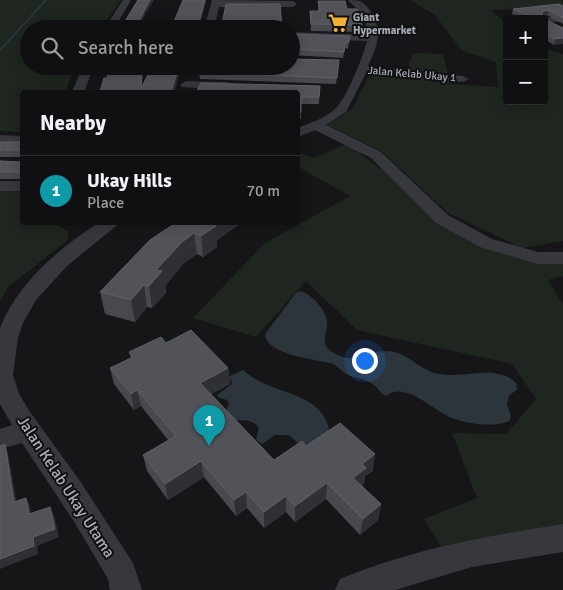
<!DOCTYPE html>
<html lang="en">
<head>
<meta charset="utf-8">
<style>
  body { margin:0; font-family:Signika,sans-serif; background:#19191b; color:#f1f3f6 }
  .controls { position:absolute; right:15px; top:15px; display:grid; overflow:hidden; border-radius:5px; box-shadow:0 2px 12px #0003 }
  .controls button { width:45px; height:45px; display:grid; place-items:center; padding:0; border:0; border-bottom:1px solid #303032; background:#101012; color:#f1f3f6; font:25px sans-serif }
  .you { position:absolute; left:364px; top:360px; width:18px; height:18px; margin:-12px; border:4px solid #fff; border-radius:50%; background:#1a73e8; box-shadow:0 0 0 8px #1a73e833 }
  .badge { display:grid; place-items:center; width:32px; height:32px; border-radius:50%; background:#f2b134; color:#fff; font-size:16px; font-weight:700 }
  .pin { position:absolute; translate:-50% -41px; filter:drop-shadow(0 1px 2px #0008) }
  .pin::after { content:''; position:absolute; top:26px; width:18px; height:15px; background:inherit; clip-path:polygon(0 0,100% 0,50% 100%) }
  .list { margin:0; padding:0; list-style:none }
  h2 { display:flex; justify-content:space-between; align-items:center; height:65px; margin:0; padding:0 20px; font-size:21px }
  h2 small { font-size:16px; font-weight:400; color:#9c9d9f }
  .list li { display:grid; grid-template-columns:32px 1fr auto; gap:15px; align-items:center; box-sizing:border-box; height:70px; padding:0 20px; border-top:1px solid #303032 }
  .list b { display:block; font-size:19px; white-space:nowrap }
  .list p { margin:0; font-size:16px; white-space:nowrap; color:#9c9d9f }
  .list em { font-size:16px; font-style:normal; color:#9c9d9f }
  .icon { flex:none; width:28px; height:28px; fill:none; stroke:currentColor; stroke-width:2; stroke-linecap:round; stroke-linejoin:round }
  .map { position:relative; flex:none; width:563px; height:590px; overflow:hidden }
  .search { position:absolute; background:#101012; box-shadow:0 2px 12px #0003; left:20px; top:20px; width:280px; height:55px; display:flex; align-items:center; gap:12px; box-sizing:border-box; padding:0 18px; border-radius:28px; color:#9c9d9f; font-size:19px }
  .panel { position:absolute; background:#101012; box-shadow:0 2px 12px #0003; left:20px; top:90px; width:280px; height:135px; border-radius:5px }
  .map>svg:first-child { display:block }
</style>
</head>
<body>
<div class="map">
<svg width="563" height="590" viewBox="0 0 563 590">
  <rect width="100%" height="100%" fill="#161618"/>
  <!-- green -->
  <g fill="#1e261f">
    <path d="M0 0H121L101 29H29V66H75L65 92H22V132L0 131Z"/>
    <path d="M410 0H561L563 2V6L491 10 507 24V101H544V49L563 54V241L522 248 448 213 381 151 327 125 352 109 369 76 390 70 407 71 413 53 443 54 450 84 498 87 496 62 462 51 435 15Z"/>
    <path d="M347 144 384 171 430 217 481 246 532 263 563 259V276L548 280 563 304V526L442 549 424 519 477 498 452 433 506 434 536 399 512 364 357 330 306 281 256 337 193 318 265 243 350 196 298 167V152L313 158Z"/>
    <path d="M0 191H22V222L54 223 68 231V240L8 287 0 301Z"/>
  </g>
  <!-- water -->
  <g fill="#2c353c">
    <path d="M300 291C311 293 326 310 327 321 328 328 324 336 325 343 326 350 337 355 343 357 357 361 373 350 388 351 408 352 420 371 439 374 464 379 496 363 516 383L517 390 509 395 507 404 511 416 509 421C493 428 469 424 452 418 434 411 405 380 386 396 380 393 379 389 374 385 364 377 356 379 346 374 340 370 336 364 330 363 314 359 266 355 265 334L296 293Z"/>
    <path d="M243 370C272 397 323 389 330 433L310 455 289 435H275L262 444 256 439 259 428C252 418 243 420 231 421L225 413 229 404 227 400 219 398 217 395 232 384 231 380 228 377Z"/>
  </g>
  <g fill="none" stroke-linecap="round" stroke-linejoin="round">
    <!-- stream -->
    <path stroke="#2c353c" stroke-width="2" d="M0 50 46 0"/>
    <!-- minor -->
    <g fill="#37383d" fill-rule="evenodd">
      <path d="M123 0H131L114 29H104Z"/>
      <path d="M212 0 293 1 297 4 293 7H219L214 29H204Z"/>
      <path d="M348 0C352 0 356 0 360 1 371 7 379 24 378 36 377 46 372 57 368 66L463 76 469 79 463 82 366 73 346 112 326 125 381 152 448 215 492 239 538 252H563V264H537L480 247 436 223 371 158 315 130 298 137V128C310 123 326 118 336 108 347 97 363 57 367 41L291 38V32L368 35 364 16Z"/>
      <path d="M563 15V21L544 23V19H540Z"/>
      <path d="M83 66H94L84 92H72Z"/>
      <path d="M186 81 227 82 233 86 227 90 182 87 180 85Z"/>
      <path d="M0 135 22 136V144L0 143Z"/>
      <rect x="0" y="181" width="22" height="10"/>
      <path d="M100 222H121L67 266 36 300 23 323 18 338 13 375 19 394 30 412 80 481 133 563 142 590H110L108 579 75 523 22 443 0 449V429L12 425 0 404V328C17 284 60 247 100 222Z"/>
      <path d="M563 524V552L472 567 395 590H335L340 579C412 549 487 536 563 524Z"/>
    </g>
  </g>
  <!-- wall -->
  <g fill="#47494d">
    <path d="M318 1 347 9 362 25V32L311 31 310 11H318Z"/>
    <path d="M563 6V24L547 15 544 16V19H522L512 14 513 9Z"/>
    <path d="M544 19 563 28 554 45 544 39Z"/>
    <path d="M291 34 349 42 348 49 345 48 343 58 291 55Z"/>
    <path d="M339 60 336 84 200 79 199 72Z"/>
    <path d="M320 86 319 104H301V119H298V92Z"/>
    <path d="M0 142H22V179H0V161L20 162 21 157H0Z"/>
    <path d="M234 228 217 240V247L203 257 197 254 184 263 165 286 166 293 152 308 147 307 135 322 105 314 100 292 150 240Z"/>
    <path d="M166 343 228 368 230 384 211 394 274 460 306 446 373 471 365 476 364 484 362 486 381 504 378 520 360 535 326 499 295 522 286 512 264 528 247 508 236 516 204 477 168 500 147 471 143 455 168 440 141 406 134 410 114 384 110 368 131 358 129 352Z"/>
  </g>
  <!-- shaded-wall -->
  <g fill="#2f3033">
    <path d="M150 0H154L145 14 139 29H135L145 9Z"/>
    <path d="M205 0H206V1L199 29H197Z"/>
    <path d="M548 10 547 15 541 17 542 12Z"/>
    <path d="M563 38V44L554 45 555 39Z"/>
    <path d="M142 66H143L142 92 141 89Z"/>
    <path d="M179 66H182L174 92H171Z"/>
    <path d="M211 222H246L234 228 217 240V247L203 257 201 236Z"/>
    <path d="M194 233 197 254 184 263 165 286 166 293 152 308 149 286 156 270 182 242Z"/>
    <path d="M144 285 147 307 135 322 131 300Z"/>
    <path d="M228 368 230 384 202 399 200 383Z"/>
    <path d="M137 390 141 406 134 410 131 394Z"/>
    <path d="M5 444 8 453 18 511 14 502Z"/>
    <path d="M375 454 373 471 365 476 364 484 351 494 353 478 362 464Z"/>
    <path d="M201 461 204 477 168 500 165 484Z"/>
    <path d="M327 483 326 499 295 522V506Z"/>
    <path d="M246 492 247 508 236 516 234 500Z"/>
    <path d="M286 496V512L264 528V512Z"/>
    <path d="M26 498 30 506 33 523 29 514Z"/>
    <path d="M381 504 378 520 360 535 363 519Z"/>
    <path d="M50 507 54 515 59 537 37 546 38 554 0 569V559Z"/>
  </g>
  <!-- building -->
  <g fill="#525359" stroke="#5f6168">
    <path d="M138 0H150L145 9 135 29H122V26Z"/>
    <path d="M183 0H205L197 29H171Z"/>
    <path d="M318 1H345L347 9H357L362 25 311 24 310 11H320Z"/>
    <path d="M226 4H280L282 29H221Z"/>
    <path d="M559 4 563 6V18L548 10 542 12 544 19H536L513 9Z"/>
    <path d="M544 19 563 28V38L555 39 544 33Z"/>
    <path d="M291 34 350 36 349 42H345L344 52 291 49Z"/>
    <path d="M291 59 339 60 337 78 199 72 203 66H291Z"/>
    <path d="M112 66H142L141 89 152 66H179L171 92H100L104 78H107L108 71H110Z"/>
    <path d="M201 83 320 86 319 97H301V112H298V92H196Z"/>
    <path d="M0 142H22V173L20 172H0V161L20 162 22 152 20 150H0Z"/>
    <path d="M177 222H211L209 223 216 226 201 236 194 233 182 242 156 270 162 271 149 286 144 285 131 300 100 292 150 240Z"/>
    <path d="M191 330 228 368 200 383 274 460 302 441 306 446 340 423 375 454 362 464 366 468 353 478 381 504 363 519 327 483 295 506 286 496 264 512 246 492 234 500 201 461 165 484 143 455 176 436 137 390 131 394 110 368 133 357 129 352 161 337 166 343Z"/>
    <path d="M5 444 14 502 26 498 29 514 50 507 55 529 33 537 34 546 0 559V446Z"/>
  </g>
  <!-- icons -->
  <defs>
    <symbol id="supermarket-bare" viewBox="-9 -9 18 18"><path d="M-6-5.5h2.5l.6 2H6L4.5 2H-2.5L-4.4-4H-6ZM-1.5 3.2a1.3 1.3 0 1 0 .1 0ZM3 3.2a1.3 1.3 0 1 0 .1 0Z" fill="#f2b134" stroke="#111113" stroke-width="2.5" paint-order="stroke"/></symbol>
  </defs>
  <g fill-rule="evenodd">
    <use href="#supermarket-bare" x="324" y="9" width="28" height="28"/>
  </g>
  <g text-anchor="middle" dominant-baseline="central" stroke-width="4" stroke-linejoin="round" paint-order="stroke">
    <!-- far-poi labels -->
    <g font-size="11" font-weight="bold" fill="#a8adb8" stroke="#111113" text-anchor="start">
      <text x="353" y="17">Giant<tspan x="353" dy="13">Hypermarket</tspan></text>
    </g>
    <!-- far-street labels -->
    <g font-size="11" fill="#a8adb8" stroke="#111113">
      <text transform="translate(412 74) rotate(5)">Jalan Kelab Ukay 1</text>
    </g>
    <!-- near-street labels -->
    <g font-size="16" fill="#a8adb8" stroke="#111113">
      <text transform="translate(66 487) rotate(57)">Jalan Kelab Ukay Utama</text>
    </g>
  </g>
</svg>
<div class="controls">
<button>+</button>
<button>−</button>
</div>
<div class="you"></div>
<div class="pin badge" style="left:209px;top:446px;background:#0f9aa8">1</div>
<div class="search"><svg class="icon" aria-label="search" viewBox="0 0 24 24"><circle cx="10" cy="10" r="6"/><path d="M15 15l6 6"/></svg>Search here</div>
<section class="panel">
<h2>Nearby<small></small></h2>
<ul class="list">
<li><span class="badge" style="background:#0f9aa8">1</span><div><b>Ukay Hills</b><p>Place</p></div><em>70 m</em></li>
</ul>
</section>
</div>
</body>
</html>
